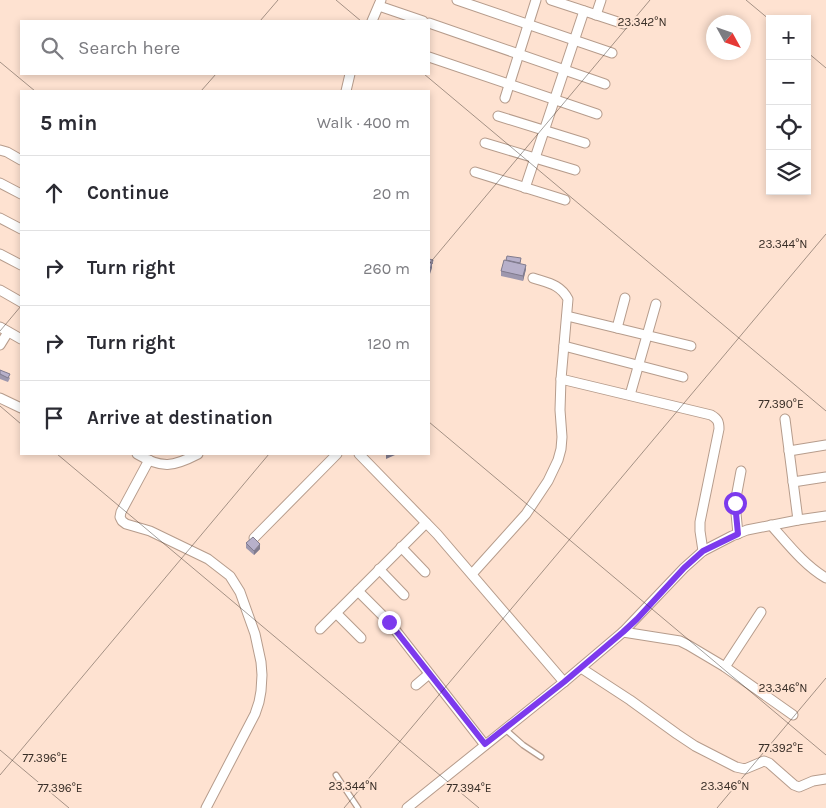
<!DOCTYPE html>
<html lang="en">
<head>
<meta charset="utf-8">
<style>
  body { margin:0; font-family:Karla,sans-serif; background:#f7f7f7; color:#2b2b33 }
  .controls { position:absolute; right:15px; top:15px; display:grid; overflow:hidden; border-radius:0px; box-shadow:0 2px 8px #0003 }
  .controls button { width:45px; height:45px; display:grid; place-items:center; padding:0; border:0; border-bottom:1px solid #e1e1e2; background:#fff; color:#2b2b33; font:25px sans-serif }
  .compass { position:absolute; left:706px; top:15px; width:45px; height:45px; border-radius:50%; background:#fff; box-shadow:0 2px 8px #0003; rotate:130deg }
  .stop { position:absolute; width:15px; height:15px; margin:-11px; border:4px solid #7c3aed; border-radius:50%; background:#fff }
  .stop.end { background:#7c3aed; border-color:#fff; box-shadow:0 1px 5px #0008 }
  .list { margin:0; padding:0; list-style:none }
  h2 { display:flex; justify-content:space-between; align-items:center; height:65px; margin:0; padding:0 20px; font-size:21px }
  h2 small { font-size:16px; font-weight:400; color:#7c7c81 }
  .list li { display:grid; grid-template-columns:32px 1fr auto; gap:15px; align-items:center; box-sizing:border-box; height:75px; padding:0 20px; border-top:1px solid #e1e1e2 }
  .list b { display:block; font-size:19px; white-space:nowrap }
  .list em { font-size:16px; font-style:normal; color:#7c7c81 }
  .icon { flex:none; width:28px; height:28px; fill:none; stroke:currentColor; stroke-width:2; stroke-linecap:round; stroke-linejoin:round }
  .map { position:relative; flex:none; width:826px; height:808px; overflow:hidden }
  .search { position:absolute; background:#fff; box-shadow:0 2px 8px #0003; left:20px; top:20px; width:410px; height:55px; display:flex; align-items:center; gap:12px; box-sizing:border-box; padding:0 18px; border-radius:0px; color:#7c7c81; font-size:19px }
  .panel { position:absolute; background:#fff; box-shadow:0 2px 8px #0003; left:20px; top:90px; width:410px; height:365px; border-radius:0px }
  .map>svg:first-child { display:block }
</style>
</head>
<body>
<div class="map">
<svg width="826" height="808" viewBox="0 0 826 808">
  <rect width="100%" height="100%" fill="#fee2d1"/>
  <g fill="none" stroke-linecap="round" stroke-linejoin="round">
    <defs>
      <g id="lane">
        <path d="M505 729 523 745 541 757"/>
        <path d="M336 775 358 808"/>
      </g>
      <g id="street">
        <path d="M457 0 612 53"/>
        <path d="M551 0 624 24"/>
        <path d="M379 6 423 21"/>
        <path d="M596 15 601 0"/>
        <path d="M372 21 381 0"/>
        <path d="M429 23 605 84"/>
        <path d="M429 57 597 114"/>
        <path d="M346 91 350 74"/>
        <path d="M505 98 536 0"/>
        <path d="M498 116 585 143"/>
        <path d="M485 143 575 170"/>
        <path d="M0 150 7 152 21 160"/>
        <path d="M475 172 565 200"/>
        <path d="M0 183 21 194"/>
        <path d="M525 188 584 11"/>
        <path d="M0 218 21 229"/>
        <path d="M0 254 21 265"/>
        <path d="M0 290 21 302"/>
        <path d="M567 316 691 346"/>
        <path d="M0 327 21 339"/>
        <path d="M617 328 625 298"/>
        <path d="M0 345 8 332"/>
        <path d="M564 346 683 377"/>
        <path d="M561 379 711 415C718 419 719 422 719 429L700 522V531L703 551"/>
        <path d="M630 395 656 304"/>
        <path d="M0 398 21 408"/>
        <path d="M785 419 798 520"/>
        <path d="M789 451 826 445"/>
        <path d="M137 454C162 469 173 467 198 454"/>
        <path d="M359 454 437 534 564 682"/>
        <path d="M149 460 121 512 120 517 122 521 126 524 150 531 208 559 230 576 240 592 255 634 261 662 262 675 261 691 259 702 255 714 206 808"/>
        <path d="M793 482 826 477"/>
        <path d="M771 525C788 544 804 565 826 578"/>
        <path d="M738 534 735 503 741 471"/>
        <path d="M254 538 337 454"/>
        <path d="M401 547 425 572"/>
        <path d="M379 569 404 595"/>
        <path d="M472 574 526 514 548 481 558 460 561 449 562 437 560 410 561 379 568 299C560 284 548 283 533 278"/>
        <path d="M358 591 389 622 485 745"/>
        <path d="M336 613 361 638"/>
        <path d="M320 629 426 523"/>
        <path d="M623 632 680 641 688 645 725 667 793 715"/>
        <path d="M725 667 761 612"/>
        <path d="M581 668 630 700 677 734 695 746 736 767 745 769 764 761 769 763 794 785 799 787 813 781 826 779"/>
        <path d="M416 685 429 674"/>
        <path d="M407 808 564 682 623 632 684 568 703 551 732 536 747 530 798 520 826 516"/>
      </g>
    </defs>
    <!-- lane casing -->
    <use href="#lane" stroke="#b69c8c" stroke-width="7"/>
    <!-- street casing -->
    <use href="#street" stroke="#b69c8c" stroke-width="11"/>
    <!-- lane -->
    <use href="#lane" stroke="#fff" stroke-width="4.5"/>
    <!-- street -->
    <use href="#street" stroke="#fff" stroke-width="9"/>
  </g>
  <!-- wall -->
  <g fill="#9d97ae">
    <path d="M506 260 521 261 520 263 526 269 523 281 501 276V271Z"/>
    <path d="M0 370 10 378 8 382 0 379Z"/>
    <path d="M246 543 260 549 254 555 246 548Z"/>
  </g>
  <!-- shaded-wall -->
  <g fill="#807b8d">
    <path d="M432 263V268L429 277V272Z"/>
    <path d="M526 265V269L523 281V276Z"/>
    <path d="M386 454H395V455L386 459Z"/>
    <path d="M260 544V549L254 555V551Z"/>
  </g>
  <!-- building -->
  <g fill="#b7b0ca" stroke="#807b8d">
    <path d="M507 256 521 258 520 263 506 260Z"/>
    <path d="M429 259 433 260 432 264V263H429Z"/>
    <path d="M504 260 526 265 523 276 501 271Z"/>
    <path d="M429 263H432L429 272Z"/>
    <path d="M0 370 10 374 8 378 0 374Z"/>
    <path d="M253 537 260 544 254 551 246 543Z"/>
  </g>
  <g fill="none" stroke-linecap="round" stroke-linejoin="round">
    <!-- route -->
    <path stroke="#7c3aed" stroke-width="6" d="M389 622 485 744 564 682 623 632 637 619 684 568 703 551 738 534 735 503"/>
  </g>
  <!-- ticks -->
  <path fill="none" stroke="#382e27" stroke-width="1" stroke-opacity="0.45" d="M336 0 361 21M746 0 770 20M260 21 278 0M807 52 826 68M0 62 35 91M424 74 826 411M201 91 216 74M429 264 650 0M0 331 21 306M0 406 21 424M429 422 826 755M57 454 479 808M0 750 69 808M0 775 269 454M344 808 826 234M717 808 826 678"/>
  <g font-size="12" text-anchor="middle" fill="#382e27" stroke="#fee2d1" stroke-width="4" stroke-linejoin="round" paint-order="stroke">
    <text x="642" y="26">23.342°N</text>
    <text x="783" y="248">23.344°N</text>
    <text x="781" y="408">77.390°E</text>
    <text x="783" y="692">23.346°N</text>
    <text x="781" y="752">77.392°E</text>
    <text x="45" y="762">77.396°E</text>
    <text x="353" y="790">23.344°N</text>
    <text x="725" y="790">23.346°N</text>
    <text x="60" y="792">77.396°E</text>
    <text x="469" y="792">77.394°E</text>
  </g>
</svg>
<div class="controls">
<button>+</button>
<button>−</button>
<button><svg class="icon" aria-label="locate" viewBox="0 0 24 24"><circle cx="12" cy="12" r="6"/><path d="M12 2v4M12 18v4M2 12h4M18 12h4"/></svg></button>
<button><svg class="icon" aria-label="layers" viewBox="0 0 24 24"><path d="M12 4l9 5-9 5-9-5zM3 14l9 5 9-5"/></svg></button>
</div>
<svg class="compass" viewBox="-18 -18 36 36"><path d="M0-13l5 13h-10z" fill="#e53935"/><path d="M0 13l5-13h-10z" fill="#7c7c81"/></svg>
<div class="stop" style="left:735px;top:503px"></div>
<div class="stop end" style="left:389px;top:622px"></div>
<div class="search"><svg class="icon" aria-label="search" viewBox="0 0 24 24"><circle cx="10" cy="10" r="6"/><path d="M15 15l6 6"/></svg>Search here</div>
<section class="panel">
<h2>5 min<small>Walk · 400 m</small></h2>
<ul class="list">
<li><svg class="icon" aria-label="ahead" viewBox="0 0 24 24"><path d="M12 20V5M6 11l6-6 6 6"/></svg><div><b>Continue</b></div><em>20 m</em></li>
<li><svg class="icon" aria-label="right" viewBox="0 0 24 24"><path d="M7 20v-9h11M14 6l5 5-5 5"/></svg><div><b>Turn right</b></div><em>260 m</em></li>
<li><svg class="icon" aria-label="right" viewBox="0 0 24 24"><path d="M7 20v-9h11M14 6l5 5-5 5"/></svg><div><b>Turn right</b></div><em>120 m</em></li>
<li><svg class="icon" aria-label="arrive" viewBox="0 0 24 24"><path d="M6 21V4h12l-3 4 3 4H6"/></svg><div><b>Arrive at destination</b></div></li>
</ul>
</section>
</div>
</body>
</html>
